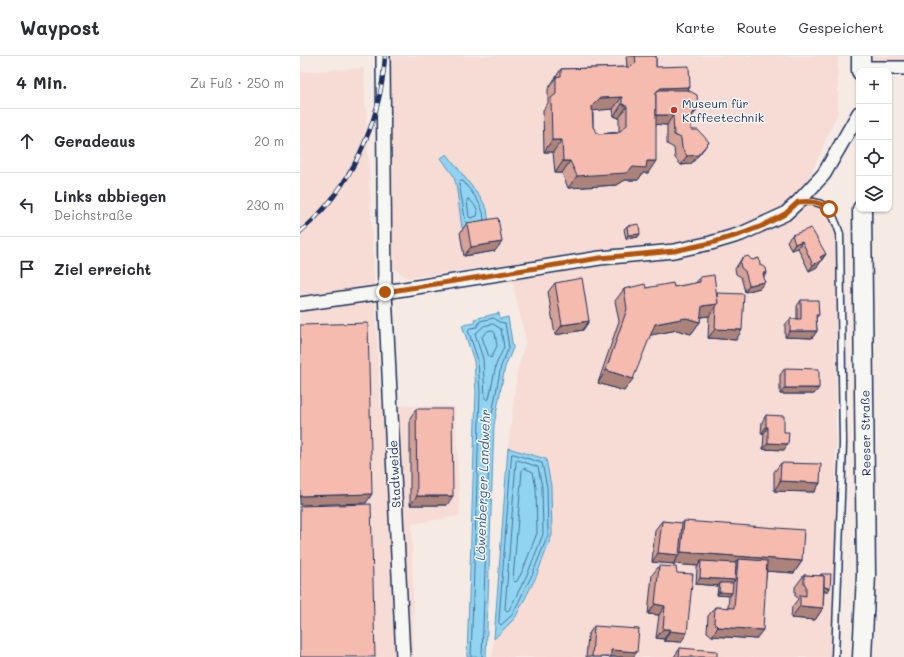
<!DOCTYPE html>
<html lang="de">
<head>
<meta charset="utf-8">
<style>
  body { margin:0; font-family:Mali,sans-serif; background:#f7f7f7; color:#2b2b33 }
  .controls { position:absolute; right:12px; top:12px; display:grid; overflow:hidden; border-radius:8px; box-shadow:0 1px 3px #0004 }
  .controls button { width:36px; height:36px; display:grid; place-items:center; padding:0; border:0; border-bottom:1px solid #e1e1e2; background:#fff; color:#2b2b33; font:20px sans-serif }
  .stop { position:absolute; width:12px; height:12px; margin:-9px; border:3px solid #b45309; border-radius:50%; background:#fff }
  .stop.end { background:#b45309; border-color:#fff; box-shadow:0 1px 4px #0008 }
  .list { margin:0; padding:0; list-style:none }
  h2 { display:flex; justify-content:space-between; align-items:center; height:52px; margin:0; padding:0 16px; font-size:17px }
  h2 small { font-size:13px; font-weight:400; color:#7c7c81 }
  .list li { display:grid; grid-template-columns:26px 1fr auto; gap:12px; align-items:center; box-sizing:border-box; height:64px; padding:0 16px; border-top:1px solid #e1e1e2 }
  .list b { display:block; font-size:15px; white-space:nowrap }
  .list p { margin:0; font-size:13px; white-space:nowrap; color:#7c7c81 }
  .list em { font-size:13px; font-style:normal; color:#7c7c81 }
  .icon { flex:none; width:22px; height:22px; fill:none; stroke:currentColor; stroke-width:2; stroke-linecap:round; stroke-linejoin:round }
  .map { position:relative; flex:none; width:604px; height:601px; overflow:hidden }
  header { display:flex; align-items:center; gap:24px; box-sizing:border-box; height:56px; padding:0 20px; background:#fff; border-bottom:1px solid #e1e1e2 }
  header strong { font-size:19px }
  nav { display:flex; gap:22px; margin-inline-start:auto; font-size:14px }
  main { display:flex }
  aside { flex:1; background:#fff }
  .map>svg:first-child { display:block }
</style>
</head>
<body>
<header>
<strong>Waypost</strong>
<nav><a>Karte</a><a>Route</a><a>Gespeichert</a></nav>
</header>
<main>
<aside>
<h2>4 Min.<small>Zu Fuß · 250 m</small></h2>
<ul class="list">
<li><svg class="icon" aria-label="ahead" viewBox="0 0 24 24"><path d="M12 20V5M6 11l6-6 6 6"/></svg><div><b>Geradeaus</b></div><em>20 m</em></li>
<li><svg class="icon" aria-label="left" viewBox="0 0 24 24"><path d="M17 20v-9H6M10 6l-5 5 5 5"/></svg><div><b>Links abbiegen</b><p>Deichstraße</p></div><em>230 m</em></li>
<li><svg class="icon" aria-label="arrive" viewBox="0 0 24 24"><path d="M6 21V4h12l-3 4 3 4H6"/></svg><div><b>Ziel erreicht</b></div></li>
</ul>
</aside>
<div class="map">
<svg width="604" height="601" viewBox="0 0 604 601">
  <rect width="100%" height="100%" fill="#f6eae5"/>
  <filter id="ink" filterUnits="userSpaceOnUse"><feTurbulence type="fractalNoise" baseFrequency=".025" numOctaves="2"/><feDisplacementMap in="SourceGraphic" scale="8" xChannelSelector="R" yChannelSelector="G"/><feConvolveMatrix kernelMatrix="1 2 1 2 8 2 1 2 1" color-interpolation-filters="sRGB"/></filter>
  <g filter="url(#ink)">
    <!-- built -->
    <g fill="#f6dcd5">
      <path d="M76 0H538V56L508 125 536 177 535 601H192L194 583 215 562 236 521 252 479 246 403 208 392 217 316 226 284 208 208 108 222 91 211Z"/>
      <rect x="568" y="0" width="36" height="6"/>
      <path d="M64 12 80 349 155 351 160 460 112 468 114 601H0V16Z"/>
    </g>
    <!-- water -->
    <g fill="#90d4f2" stroke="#6192b7">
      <path d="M147 98 182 144 187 153 189 168 162 172 156 128 153 119 141 102Z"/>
      <path d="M199 257 200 263 208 261 213 292 205 311 194 369 186 601H167L176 336 174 305 162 269 175 267 174 263Z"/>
      <path d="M208 392 246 403 251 430 252 479 236 521 215 562 194 583Z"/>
    </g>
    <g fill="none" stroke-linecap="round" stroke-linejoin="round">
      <!-- shore -->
      <g stroke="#4a7199" stroke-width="1">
        <path d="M168 143 170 144C174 148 180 155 177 160L171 162 169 161 167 145Z"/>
        <path d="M166 167 159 127 161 125H163C172 137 184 149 184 164"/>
        <path d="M193 268 201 273 204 291 196 309 189 343 187 344 185 342 183 303 175 278 184 270Z"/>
        <path d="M188 275 191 274 195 277 197 290 191 302 189 301 182 281Z"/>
        <path d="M212 398H214L242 407 247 431 248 479 232 519 212 559 201 569 199 567Z"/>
        <path d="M218 404 238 411 242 431 243 478 228 517 209 554 207 555 205 553 216 406Z"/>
        <path d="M224 412 233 416 236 432 237 477 223 514 217 525 215 526 213 524 222 414Z"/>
        <path d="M171 601 180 336 178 304 168 274 170 272 177 271 180 265 194 262 199 266 205 267 209 291 201 310 190 369 182 601"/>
      </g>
      <defs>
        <path id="lane" d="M501 146C527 143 533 156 540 178L543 388 535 601"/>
        <g id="street">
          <path d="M83 0 85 236 103 601"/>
          <path d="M561 12H604"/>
          <path d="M0 248 85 236 300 202 374 195 411 187 441 178 485 158 498 146 524 118 559 57"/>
        </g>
        <g id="secondary">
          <path d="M561 0V15"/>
          <path d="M562 601 566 519 562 153"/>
        </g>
      </defs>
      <!-- lane casing -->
      <use href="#lane" stroke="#1b2f5e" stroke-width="9"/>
      <!-- street casing -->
      <use href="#street" stroke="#1b2f5e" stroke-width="16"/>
      <!-- secondary casing -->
      <use href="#secondary" stroke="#1b2f5e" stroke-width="21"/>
      <!-- lane -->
      <use href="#lane" stroke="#f6f6f2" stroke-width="6"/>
      <!-- street -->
      <use href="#street" stroke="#f6f6f2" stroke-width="13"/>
      <!-- secondary -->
      <use href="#secondary" stroke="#f6f6f2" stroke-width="18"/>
      <defs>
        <path id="rail" d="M0 176C51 133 81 66 85 0"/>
      </defs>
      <!-- rail casing -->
      <use href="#rail" stroke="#1b2f5e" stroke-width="4.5"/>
      <!-- rail -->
      <use href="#rail" stroke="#f6f6f2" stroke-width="3" stroke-dasharray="9" stroke-linecap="butt"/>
    </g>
    <!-- wall -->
    <g fill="#d4a196" stroke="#1b2f5e" fill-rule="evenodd">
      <path d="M326 0H356V11L390 31 388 34 391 63V74L409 86 402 95 391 108 381 109 375 102 374 92 367 88V69L356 68 348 117H343L338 124H325L317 129 268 132 262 117H255L253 96H244L243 54 248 47V33L261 13 327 11ZM313 53 314 60 319 62V76L298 78 293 71V54Z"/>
      <path d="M167 167 195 195 164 200 160 177Z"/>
      <path d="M327 170 338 181 326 183 324 173Z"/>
      <path d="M492 179 526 198 517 211 509 215 498 192 491 194 487 185Z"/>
      <path d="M442 202 463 221 460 232 445 236 441 221 436 218 435 213Z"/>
      <path d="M400 221 416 237 436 284 408 282 409 260 400 261V266L391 278 377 274 350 279 324 335 298 327 319 265 315 245 324 233 374 231 396 227Z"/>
      <path d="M255 227 289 265 283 274 255 279 248 236Z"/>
      <path d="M501 244 519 259 516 262 517 275 512 282 485 281V269L490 263H497V250Z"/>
      <path d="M485 312 514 338H480V319Z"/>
      <path d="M116 353 147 449H110V362Z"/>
      <path d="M466 359 484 376V394L463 393 464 377 461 378 462 366Z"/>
      <path d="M481 407 520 427 514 436 474 435V416Z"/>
      <path d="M362 465 382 468 384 465 502 505 494 517 467 515 456 583 412 580 407 576 408 560 415 551 428 552 429 540 417 539 418 530 396 528 397 512 398 510 352 506 355 474Z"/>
      <path d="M359 510 381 586 364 585V583L356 582 359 559 348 558 352 519Z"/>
      <path d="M521 518 530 532 528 535H524L523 552 515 564 491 562 492 551 498 543 495 539V531L504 519 519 520Z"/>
      <path d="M294 570 333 601H286L288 579Z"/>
      <path d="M380 592 417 601H374Z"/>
    </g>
    <!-- shaded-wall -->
    <g fill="#ac837a" stroke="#1b2f5e">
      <path d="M390 31 381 43 354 44 356 36 361 32Z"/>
      <path d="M322 41 313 53 292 55V50L300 42Z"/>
      <path d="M322 48 327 50 319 62 314 60Z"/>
      <path d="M398 53 391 62 384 68 391 59Z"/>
      <path d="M354 59H373L367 69 347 68Z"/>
      <path d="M252 84H262L253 96H244Z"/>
      <path d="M409 86 402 95 391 108 381 109 387 100Z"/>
      <path d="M263 105H270L262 117H255Z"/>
      <path d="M347 105H356L348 117H343L338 124H325L317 129 268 132 277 120 333 111Z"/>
      <path d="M340 178 338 181 326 183 328 179Z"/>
      <path d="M502 185 498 192 491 194 495 188Z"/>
      <path d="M202 186 195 195 164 200 171 191Z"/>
      <path d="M526 198 521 204 520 201Z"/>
      <path d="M522 204 517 211 509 215 513 209Z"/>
      <path d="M463 217H467L462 223Z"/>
      <path d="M465 226 460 232 445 236 449 229Z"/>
      <path d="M418 248 409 260 393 262 402 250Z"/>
      <path d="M386 262 400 266 391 278 377 274 346 280 355 268Z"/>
      <path d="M289 265 283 274 255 279 262 269Z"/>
      <path d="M415 273 442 274 436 284 408 282Z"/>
      <path d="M490 275H517L512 282 485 281Z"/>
      <path d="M306 314 333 323 324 335 298 327Z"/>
      <path d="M485 332H519L514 338H480Z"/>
      <path d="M466 371H468L464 377 461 378Z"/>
      <path d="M468 387 488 388 484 394 463 393Z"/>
      <path d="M480 425 520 427 514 436 474 435Z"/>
      <path d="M72 438 66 447 0 449V440Z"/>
      <path d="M117 440H153L147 449H110Z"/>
      <path d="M381 496 502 505 494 517 437 513 438 503 431 512 401 505 398 510 373 508Z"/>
      <path d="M358 497 379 499 373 508 352 506Z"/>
      <path d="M400 522 435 524 430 531 420 527 418 530 396 528Z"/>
      <path d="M520 531 530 532 528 535 518 534Z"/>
      <path d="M419 536 432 537 430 540 417 539Z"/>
      <path d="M355 548 365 550 359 559 348 558Z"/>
      <path d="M500 550 523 552 515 564 491 562Z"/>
      <path d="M418 571 463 574 456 583 412 580Z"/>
      <path d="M363 573H370L364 583 356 582Z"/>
      <path d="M370 575 387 577 381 586 364 585Z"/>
      <path d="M311 594 337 596 333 601H306Z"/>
    </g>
    <!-- building -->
    <g fill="#f6bbaf" stroke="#1b2f5e" fill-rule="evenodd">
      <path d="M335 0H356V11L389 10 390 31 361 32 356 36V105H347L346 112 333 111 326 117 277 120 270 105H263L262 84H252L251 42 256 38V21L261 20V13L329 11 336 7ZM322 41V48L327 50V69L318 77 298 78 293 71 292 50 300 42Z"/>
      <path d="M359 34H388L397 39 398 53 391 59V74H398L409 86 398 99 387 100 382 92 381 82 374 79 373 59H356V37Z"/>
      <path d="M198 162 202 186 171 191 167 167Z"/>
      <path d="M339 168 340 178 328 179 327 170Z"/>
      <path d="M511 172 526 198 520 201 522 204 513 209 502 185 495 188 492 179Z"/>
      <path d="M448 200 452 204 459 202 460 209 466 212 467 217H463L465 226 449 229 445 215 441 212 440 207 442 202Z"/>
      <path d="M414 219 418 248 402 250 400 266 386 262 355 268 333 323 306 314 327 253 324 233 345 228 346 232 373 227 374 231 400 226V221Z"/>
      <path d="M282 222 289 265 262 269 255 227Z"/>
      <path d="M417 237 444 238 442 274 415 273 416 251 418 248Z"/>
      <path d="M501 244H518L519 259H516L517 275H490V263H501Z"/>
      <path d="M68 267 72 438 0 440V269Z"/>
      <path d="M485 312 519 313V332H485Z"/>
      <path d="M116 353H152L153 440H117Z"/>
      <path d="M466 359 484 360V376H489L488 388 468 387V371H466Z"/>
      <path d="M481 407 521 408 520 427 480 425Z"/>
      <path d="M71 448 75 601H0V450Z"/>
      <path d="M362 465 382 467 379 499 358 497Z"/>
      <path d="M384 465 504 474 502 505 381 496Z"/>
      <path d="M438 503 467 505 463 574 418 571 414 567 415 551 434 552Z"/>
      <path d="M401 505 436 507 435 524 400 522Z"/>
      <path d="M359 510 376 511 377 517 393 518 387 577 370 575V573H363L365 550 355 548Z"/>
      <path d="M521 518H531L530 532 524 531V520H521Z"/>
      <path d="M504 519 524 520 523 552 500 550V539L506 540V530L504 527Z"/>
      <path d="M420 527H433L432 537 419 536Z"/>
      <path d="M294 570 339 573 337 596 311 594V601H292Z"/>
      <path d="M380 592 417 595V601H379Z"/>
    </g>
  </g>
  <g fill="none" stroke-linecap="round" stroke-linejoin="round" filter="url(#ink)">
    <!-- route -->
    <path stroke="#b45309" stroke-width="5" d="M85 236 300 202 374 195 411 187 441 178 462 170 485 158 498 146C510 145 519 145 529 153"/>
  </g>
  <!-- markers -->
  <circle fill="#c8321e" stroke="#f6f6f2" stroke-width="1.5" cx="374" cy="54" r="4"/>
  <g text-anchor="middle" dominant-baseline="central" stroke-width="3" stroke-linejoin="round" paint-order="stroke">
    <!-- poi labels -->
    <g font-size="12" fill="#1b2f5e" stroke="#f6f6f2" text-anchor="start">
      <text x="382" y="47">Museum für<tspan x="382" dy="14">Kaffeetechnik</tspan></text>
    </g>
    <!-- street labels -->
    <g font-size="12" fill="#1b2f5e" stroke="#f6f6f2">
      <text transform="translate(565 377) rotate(-91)">Reeser Straße</text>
      <text transform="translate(94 418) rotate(-93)">Stadtweide</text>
    </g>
    <!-- water labels -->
    <g font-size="13" font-style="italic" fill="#385883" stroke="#f6f6f2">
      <text transform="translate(182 429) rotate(-88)">Löwenberger Landwehr</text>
    </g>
  </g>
</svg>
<div class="controls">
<button>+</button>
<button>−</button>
<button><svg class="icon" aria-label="locate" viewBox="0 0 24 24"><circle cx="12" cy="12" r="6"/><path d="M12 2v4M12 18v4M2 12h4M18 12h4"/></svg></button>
<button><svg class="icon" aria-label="layers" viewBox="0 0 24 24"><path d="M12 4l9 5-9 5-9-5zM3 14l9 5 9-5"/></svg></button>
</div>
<div class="stop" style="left:529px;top:153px"></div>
<div class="stop end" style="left:85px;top:236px"></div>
</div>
</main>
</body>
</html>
